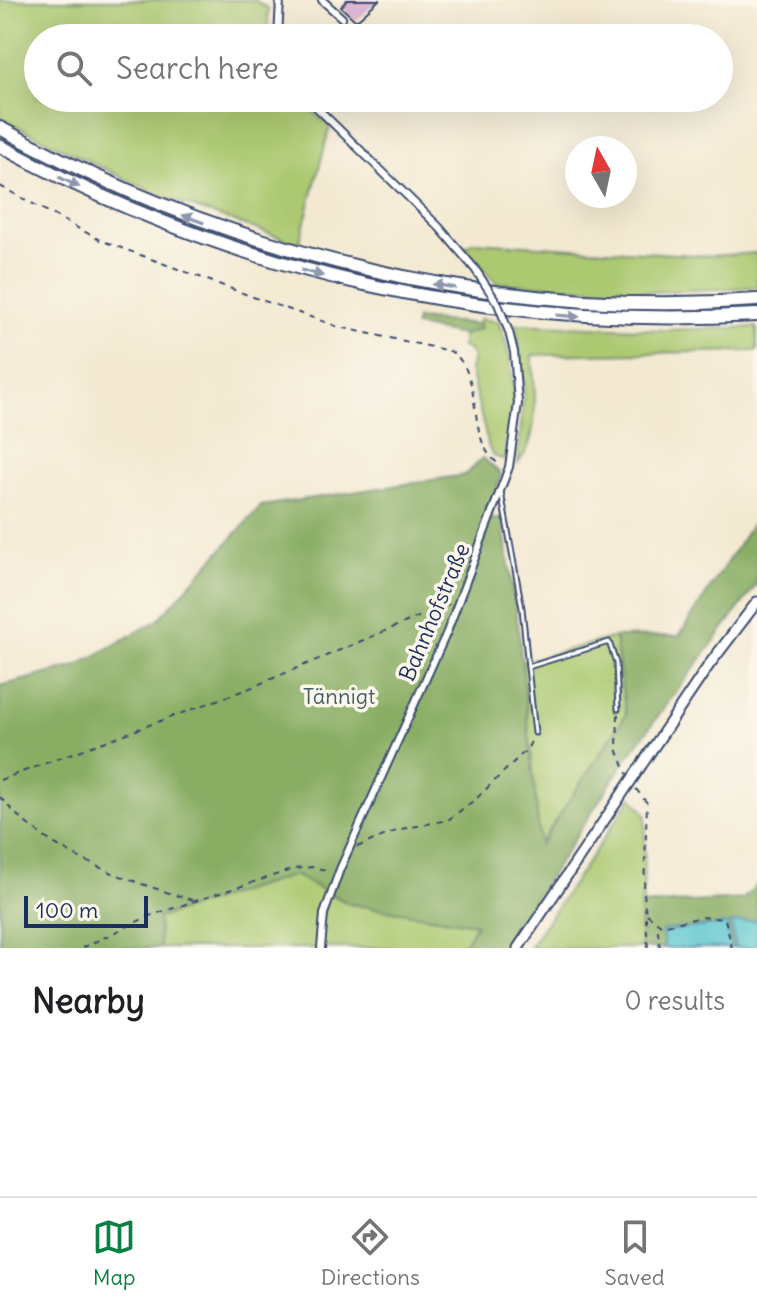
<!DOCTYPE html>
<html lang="en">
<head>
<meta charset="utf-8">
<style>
  body { margin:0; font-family:Delius,sans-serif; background:#f6f6f6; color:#202124 }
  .compass { position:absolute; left:565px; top:136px; width:72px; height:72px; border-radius:50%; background:#fff; box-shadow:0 8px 32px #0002; rotate:351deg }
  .scale { position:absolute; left:24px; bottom:20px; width:124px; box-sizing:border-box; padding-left:8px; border:4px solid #1b2f5e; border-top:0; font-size:22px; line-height:28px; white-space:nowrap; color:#1b2f5e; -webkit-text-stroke:6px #fbf7ec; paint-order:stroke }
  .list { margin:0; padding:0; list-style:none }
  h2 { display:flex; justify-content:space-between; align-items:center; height:104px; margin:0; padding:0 32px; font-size:34px }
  h2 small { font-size:26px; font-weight:400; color:#757577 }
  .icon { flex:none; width:44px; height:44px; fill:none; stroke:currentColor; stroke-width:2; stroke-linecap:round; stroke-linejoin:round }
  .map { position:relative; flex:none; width:757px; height:948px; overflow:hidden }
  .search { position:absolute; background:#fff; box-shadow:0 8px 32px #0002; left:24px; right:24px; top:24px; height:88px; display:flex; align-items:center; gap:20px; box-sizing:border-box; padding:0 28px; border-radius:44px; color:#757577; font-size:30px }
  .sheet { height:248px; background:#fff }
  nav { display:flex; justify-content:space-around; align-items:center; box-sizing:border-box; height:112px; border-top:2px solid #e0e0e0; background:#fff; font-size:22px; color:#757577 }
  nav a { display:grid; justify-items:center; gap:4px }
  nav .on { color:#0b8043 }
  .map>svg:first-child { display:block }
</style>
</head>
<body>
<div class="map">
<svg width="757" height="948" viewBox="0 0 757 948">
  <rect width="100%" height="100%" fill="#fbf7ec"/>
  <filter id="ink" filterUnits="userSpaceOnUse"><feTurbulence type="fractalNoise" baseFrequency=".0125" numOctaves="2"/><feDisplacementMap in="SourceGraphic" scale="16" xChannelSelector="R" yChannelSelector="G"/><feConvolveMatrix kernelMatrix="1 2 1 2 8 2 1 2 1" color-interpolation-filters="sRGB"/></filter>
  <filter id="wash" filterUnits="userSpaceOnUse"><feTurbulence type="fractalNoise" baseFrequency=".006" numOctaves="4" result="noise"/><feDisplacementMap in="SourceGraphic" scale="32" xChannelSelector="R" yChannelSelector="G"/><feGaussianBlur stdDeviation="1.8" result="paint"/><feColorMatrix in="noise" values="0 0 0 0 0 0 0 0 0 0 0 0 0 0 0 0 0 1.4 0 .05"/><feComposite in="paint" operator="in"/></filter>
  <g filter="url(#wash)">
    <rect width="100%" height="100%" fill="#f3e9d1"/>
    <!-- green -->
    <g fill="#acc971" stroke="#647c68" stroke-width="2">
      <path d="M0 0H255L268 9V38H38V98H296L330 126 299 244 163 197 0 118Z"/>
      <path d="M474 242 709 256 757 253V287L652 292 496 283 465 247Z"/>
      <path d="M479 319 498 321C518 368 515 408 508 458L504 460 494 456 489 448 470 370 473 358 470 351 462 347V335L480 329Z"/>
      <path d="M516 324 664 330 757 327V351L532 355C535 387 541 438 518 463L524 386Z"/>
      <path d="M615 637 626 715 540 845 522 662Z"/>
      <path d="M632 797 646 814 641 948H529Z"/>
      <path d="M0 801 198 905 294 875 350 904 477 924 462 948H0Z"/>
    </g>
    <!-- forest -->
    <g fill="#89ad63" stroke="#526e60" stroke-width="2">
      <path d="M416 319 479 324 480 329 462 335 415 326Z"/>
      <path d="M483 458 501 474 490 520 502 517 519 633 540 844 626 715 615 637 679 636 757 516V584L629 755 503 948H462L476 924 350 904 294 875 158 918 160 948H0V686L77 666 158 620 261 506 465 475Z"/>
      <path d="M757 885V920L732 924 735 948H731L727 924 662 931 664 948H641L640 905 743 899Z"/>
    </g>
    <!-- water -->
    <g fill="#59c6d0" stroke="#3a7a97" stroke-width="2">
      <path d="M757 920V948H735L731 923Z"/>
      <path d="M727 924 731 948H664L662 931Z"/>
    </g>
    <g id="blocks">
      <!-- building -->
      <path fill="#d19ecb" d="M347 0H379L356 21 341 7Z"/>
    </g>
  </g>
  <g filter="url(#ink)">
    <use href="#blocks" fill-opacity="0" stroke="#3b4b6f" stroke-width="2"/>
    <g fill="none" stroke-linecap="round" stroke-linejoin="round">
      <defs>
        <g id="service">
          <path d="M501 492 522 608 528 667 609 642 616 663 618 709"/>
          <path d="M528 667 535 733"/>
        </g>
        <g id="minor">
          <path d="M322 0 342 18"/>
          <path d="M278 38 280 0"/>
          <path d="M307 98 439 227 475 269"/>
          <path d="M321 948 324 914 340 869 447 632 509 467 518 403 514 352 509 332"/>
        </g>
        <path id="secondary" d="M518 948 709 665 757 602"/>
        <g id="motorway">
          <path d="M0 128C232 255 492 319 757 300"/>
          <path d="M0 146C239 275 486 330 757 315"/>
        </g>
      </defs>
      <!-- service casing -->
      <use href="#service" stroke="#3b4b6f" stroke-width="7"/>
      <!-- minor casing -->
      <use href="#minor" stroke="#3b4b6f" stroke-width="10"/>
      <!-- secondary casing -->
      <use href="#secondary" stroke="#3b4b6f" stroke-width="13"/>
      <!-- motorway casing -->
      <use href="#motorway" stroke="#3b4b6f" stroke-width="16"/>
      <!-- path -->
      <g stroke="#3b4b6f" stroke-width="2" stroke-dasharray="6 6" stroke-linecap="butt">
        <path d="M0 186 100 240 256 298 339 327 450 351C487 373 463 444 501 465"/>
        <path d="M618 714 617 749 627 774"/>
        <path d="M0 780 250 688 449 604"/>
        <path d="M636 789 647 803 644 891 648 948"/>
        <path d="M0 797C50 856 124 879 195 901"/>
        <path d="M357 847 401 829 448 820 477 798 528 748 532 739"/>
        <path d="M647 914 662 926 702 917 725 919 732 948"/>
        <path d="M82 948 149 916 294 869 312 867 330 871"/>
        <path d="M660 948 658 931 661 926"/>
      </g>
      <!-- service -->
      <use href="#service" stroke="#fff" stroke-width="3"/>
      <!-- minor -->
      <use href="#minor" stroke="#fff" stroke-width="6"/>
      <!-- secondary -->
      <use href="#secondary" stroke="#fff" stroke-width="9"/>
      <!-- motorway -->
      <use href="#motorway" stroke="#fff" stroke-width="12"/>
      <defs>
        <path id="minor-bridge" d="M475 269 498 304 509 332"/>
      </defs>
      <!-- minor-bridge casing -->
      <use href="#minor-bridge" stroke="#3b4b6f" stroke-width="10" stroke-linecap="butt"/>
      <!-- minor-bridge -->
      <use href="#minor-bridge" stroke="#fff" stroke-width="6"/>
    </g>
    <!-- one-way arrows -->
    <defs><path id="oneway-solid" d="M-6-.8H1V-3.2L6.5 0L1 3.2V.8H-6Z" transform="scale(2)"/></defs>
    <g fill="#8d97ae">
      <use href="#oneway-solid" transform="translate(69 182) rotate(26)"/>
      <use href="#oneway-solid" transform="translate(193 219) rotate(-160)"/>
      <use href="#oneway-solid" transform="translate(312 273) rotate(15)"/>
      <use href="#oneway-solid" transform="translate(444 286) rotate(-171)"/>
      <use href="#oneway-solid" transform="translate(568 316) rotate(4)"/>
    </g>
  </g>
  <g text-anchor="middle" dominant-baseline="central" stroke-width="7" stroke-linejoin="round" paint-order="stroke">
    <!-- street labels -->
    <g font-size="22" fill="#1b2f5e" stroke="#fbf7ec">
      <text transform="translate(434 612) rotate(-67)">Bahnhofstraße</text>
    </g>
    <!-- park labels -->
    <g font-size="22" fill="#465d64" stroke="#fbf7ec">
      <text x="339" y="696">Tännigt</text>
    </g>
  </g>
</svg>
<svg class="compass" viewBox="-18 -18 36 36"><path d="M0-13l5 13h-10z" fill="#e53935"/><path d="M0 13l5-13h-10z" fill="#757577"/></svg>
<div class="scale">100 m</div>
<div class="search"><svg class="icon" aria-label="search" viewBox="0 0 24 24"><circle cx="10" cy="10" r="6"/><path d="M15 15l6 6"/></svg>Search here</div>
</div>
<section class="sheet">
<h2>Nearby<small>0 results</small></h2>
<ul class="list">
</ul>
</section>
<nav>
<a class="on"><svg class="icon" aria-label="map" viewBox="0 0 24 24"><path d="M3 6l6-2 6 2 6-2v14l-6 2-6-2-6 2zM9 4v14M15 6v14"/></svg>Map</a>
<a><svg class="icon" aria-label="directions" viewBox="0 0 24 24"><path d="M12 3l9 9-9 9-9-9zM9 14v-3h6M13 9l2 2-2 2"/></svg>Directions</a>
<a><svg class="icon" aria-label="saved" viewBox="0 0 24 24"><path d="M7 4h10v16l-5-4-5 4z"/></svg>Saved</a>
</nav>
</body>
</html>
